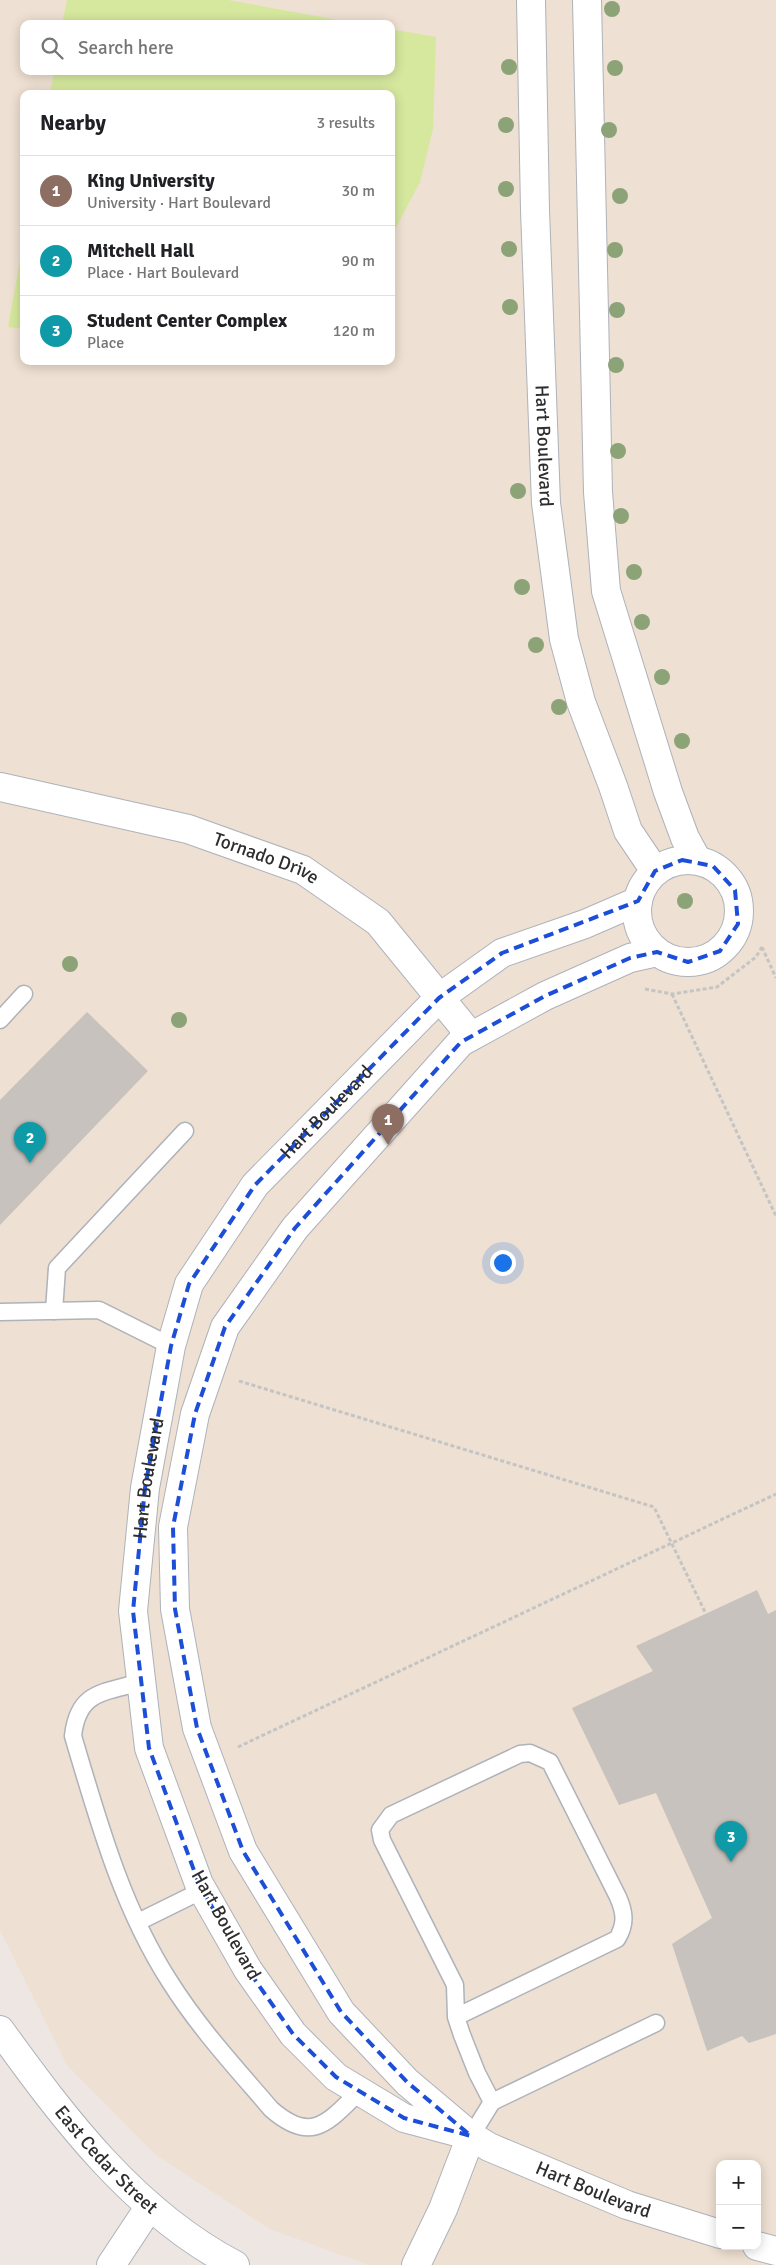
<!DOCTYPE html>
<html lang="en">
<head>
<meta charset="utf-8">
<style>
  body { margin:0; font-family:Signika,sans-serif; background:#f6f6f6; color:#202124 }
  .controls { position:absolute; right:15px; bottom:15px; display:grid; overflow:hidden; border-radius:10px; box-shadow:0 2px 12px #0003 }
  .controls button { width:45px; height:45px; display:grid; place-items:center; padding:0; border:0; border-bottom:1px solid #e0e0e0; background:#fff; color:#202124; font:25px sans-serif }
  .you { position:absolute; left:502px; top:1262px; width:18px; height:18px; margin:-12px; border:4px solid #fff; border-radius:50%; background:#1a73e8; box-shadow:0 0 0 8px #1a73e833 }
  .badge { display:grid; place-items:center; width:32px; height:32px; border-radius:50%; background:#4b89f2; color:#fff; font-size:16px; font-weight:700 }
  .pin { position:absolute; translate:-50% -41px; filter:drop-shadow(0 1px 2px #0008) }
  .pin::after { content:''; position:absolute; top:26px; width:18px; height:15px; background:inherit; clip-path:polygon(0 0,100% 0,50% 100%) }
  .list { margin:0; padding:0; list-style:none }
  h2 { display:flex; justify-content:space-between; align-items:center; height:65px; margin:0; padding:0 20px; font-size:21px }
  h2 small { font-size:16px; font-weight:400; color:#757577 }
  .list li { display:grid; grid-template-columns:32px 1fr auto; gap:15px; align-items:center; box-sizing:border-box; height:70px; padding:0 20px; border-top:1px solid #e0e0e0 }
  .list b { display:block; font-size:19px; white-space:nowrap }
  .list p { margin:0; font-size:16px; white-space:nowrap; color:#757577 }
  .list em { font-size:16px; font-style:normal; color:#757577 }
  .icon { flex:none; width:28px; height:28px; fill:none; stroke:currentColor; stroke-width:2; stroke-linecap:round; stroke-linejoin:round }
  .map { position:relative; flex:none; width:776px; height:2265px; overflow:hidden }
  .search { position:absolute; background:#fff; box-shadow:0 2px 12px #0003; left:20px; top:20px; width:375px; height:55px; display:flex; align-items:center; gap:12px; box-sizing:border-box; padding:0 18px; border-radius:10px; color:#757577; font-size:19px }
  .panel { position:absolute; background:#fff; box-shadow:0 2px 12px #0003; left:20px; top:90px; width:375px; height:275px; border-radius:10px }
  .map>svg:first-child { display:block }
</style>
</head>
<body>
<div class="map">
<svg width="776" height="2265" viewBox="0 0 776 2265">
  <rect width="100%" height="100%" fill="#eee6e2"/>
  <!-- education -->
  <path fill="#eee0d2" fill-rule="evenodd" d="M0 0H776V2265H369L270 2229 156 2155 67 2065 0 1930ZM24 24H391V71H24ZM24 94H391V361H24ZM720 2164H757V2246H720Z"/>
  <!-- pitch -->
  <g fill="#d6e89e">
    <path d="M67 0H228L360 24H62Z"/>
    <path d="M391 29 436 37 433 129 420 182 391 237V94H50L54 71H391Z"/>
    <path d="M24 238V329L8 327Z"/>
  </g>
  <!-- building -->
  <g fill="#c7c2bd">
    <path d="M87 1012 148 1071 0 1225V1100Z"/>
    <path d="M757 1590 768 1614 776 1610V2034L749 2043 742 2036 707 2051 672 1944 712 1918 656 1793 619 1805 572 1708 653 1671 636 1646Z"/>
  </g>
  <g fill="none" stroke-linecap="round" stroke-linejoin="round">
    <defs>
      <g id="lane">
        <path d="M0 1020 24 994"/>
        <path d="M54 1311 57 1268 185 1131"/>
        <path d="M0 1312 99 1310 171 1346"/>
        <path d="M141 1682C103 1693 78 1691 73 1736 98 1820 122 1908 170 1982 199 2028 236 2068 271 2109 312 2145 328 2122 360 2091"/>
        <path d="M138 1922 203 1890"/>
        <path d="M456 2017 617 1939C626 1924 625 1913 618 1897L550 1762 530 1753 520 1754 391 1815 380 1830 382 1840 455 1985 456 2017 462 2035 477 2073 492 2102 471 2136"/>
        <path d="M492 2102 656 2023"/>
      </g>
      <g id="street">
        <path id="s1" d="M531 0 535 210 546 503 564 639 581 702 613 786 628 831 655 871"/>
        <path d="M587 0 598 492 606 591 668 792 685 838 697 860"/>
        <path id="s2" d="M0 787 188 829 303 870 378 922 471 1036"/>
        <circle cx="688" cy="911" r="51"/>
        <path id="s3" d="M657 952 630 958 545 996 461 1042 295 1228 225 1327 195 1414 173 1527 175 1609 197 1728 243 1851 341 2012 407 2082 471 2136 489 2147 627 2205 720 2234"/>
        <path id="s4" d="M464 2134 404 2118 336 2077 293 2034 248 1970 199 1884 149 1748 133 1611 145 1488 171 1346 189 1284 255 1185 439 998 502 953 585 924 638 901"/>
        <path d="M757 2246 776 2251"/>
        <path d="M111 2265 150 2206"/>
        <path d="M416 2265 443 2209 471 2136"/>
      </g>
      <g id="secondary">
        <path id="s5" d="M0 2030C65 2120 134 2212 235 2265"/>
      </g>
    </defs>
    <!-- lane casing -->
    <use href="#lane" stroke="#aeb2b9" stroke-width="19"/>
    <!-- street casing -->
    <use href="#street" stroke="#aeb2b9" stroke-width="30"/>
    <!-- secondary casing -->
    <use href="#secondary" stroke="#aeb2b9" stroke-width="30"/>
    <!-- path -->
    <g stroke="#c4c4c4" stroke-width="3" stroke-dasharray="4 2.5" stroke-linecap="butt">
      <path d="M762 947 776 978"/>
      <path d="M645 989 672 994 717 987 756 957 762 947"/>
      <path d="M672 994 776 1216"/>
      <path d="M239 1381 654 1507 706 1614"/>
      <path d="M238 1747 776 1494"/>
    </g>
    <!-- lane -->
    <use href="#lane" stroke="#fff" stroke-width="16"/>
    <!-- street -->
    <use href="#street" stroke="#fff" stroke-width="28"/>
    <!-- secondary -->
    <use href="#secondary" stroke="#fff" stroke-width="28"/>
  </g>
  <!-- trees -->
  <g fill="#8ca277">
    <circle cx="612" cy="9" r="8"/>
    <circle cx="509" cy="67" r="8"/>
    <circle cx="615" cy="68" r="8"/>
    <circle cx="506" cy="125" r="8"/>
    <circle cx="609" cy="130" r="8"/>
    <circle cx="506" cy="189" r="8"/>
    <circle cx="620" cy="196" r="8"/>
    <circle cx="509" cy="249" r="8"/>
    <circle cx="615" cy="250" r="8"/>
    <circle cx="510" cy="307" r="8"/>
    <circle cx="617" cy="310" r="8"/>
    <circle cx="616" cy="365" r="8"/>
    <circle cx="618" cy="451" r="8"/>
    <circle cx="518" cy="491" r="8"/>
    <circle cx="621" cy="516" r="8"/>
    <circle cx="634" cy="572" r="8"/>
    <circle cx="522" cy="587" r="8"/>
    <circle cx="642" cy="622" r="8"/>
    <circle cx="536" cy="645" r="8"/>
    <circle cx="662" cy="677" r="8"/>
    <circle cx="559" cy="707" r="8"/>
    <circle cx="682" cy="741" r="8"/>
    <circle cx="685" cy="901" r="8"/>
    <circle cx="70" cy="964" r="8"/>
    <circle cx="179" cy="1020" r="8"/>
  </g>
  <!-- marked area -->
  <path fill="none" stroke="#1d4ed8" stroke-width="4" stroke-dasharray="10 6" stroke-linejoin="round" d="M682 860 713 866 735 890 738 924 720 951 688 962 657 952 630 958 545 996 461 1042 295 1228 225 1327 195 1414 173 1527 175 1609 197 1728 243 1851 341 2012 407 2082 471 2136 404 2118 336 2077 293 2034 248 1970 199 1884 149 1748 133 1611 145 1488 171 1346 189 1284 255 1185 439 998 502 953 638 901 655 871Z"/>
  <g text-anchor="middle" dominant-baseline="central" stroke-width="4" stroke-linejoin="round" paint-order="stroke">
    <!-- street labels -->
    <g font-size="19" fill="#2e2e2e" stroke="#fff">
      <text stroke="none"><textPath href="#s1" startOffset="446">Hart Boulevard</textPath></text>
      <text stroke="none"><textPath href="#s2" startOffset="276">Tornado Drive</textPath></text>
      <text stroke="none"><textPath href="#s4" startOffset="1216">Hart Boulevard</textPath></text>
      <text stroke="none"><textPath href="#s4" startOffset="796">Hart Boulevard</textPath></text>
      <text transform="translate(226 1925) rotate(61)">Hart Boulevard</text>
      <text stroke="none"><textPath href="#s5" startOffset="168">East Cedar Street</textPath></text>
      <text stroke="none"><textPath href="#s3" startOffset="1631">Hart Boulevard</textPath></text>
    </g>
  </g>
</svg>
<div class="controls">
<button>+</button>
<button>−</button>
</div>
<div class="you"></div>
<div class="pin badge" style="left:388px;top:1145px;background:#8d6e63">1</div>
<div class="pin badge" style="left:30px;top:1163px;background:#0f9aa8">2</div>
<div class="pin badge" style="left:731px;top:1862px;background:#0f9aa8">3</div>
<div class="search"><svg class="icon" aria-label="search" viewBox="0 0 24 24"><circle cx="10" cy="10" r="6"/><path d="M15 15l6 6"/></svg>Search here</div>
<section class="panel">
<h2>Nearby<small>3 results</small></h2>
<ul class="list">
<li><span class="badge" style="background:#8d6e63">1</span><div><b>King University</b><p>University · Hart Boulevard</p></div><em>30 m</em></li>
<li><span class="badge" style="background:#0f9aa8">2</span><div><b>Mitchell Hall</b><p>Place · Hart Boulevard</p></div><em>90 m</em></li>
<li><span class="badge" style="background:#0f9aa8">3</span><div><b>Student Center Complex</b><p>Place</p></div><em>120 m</em></li>
</ul>
</section>
</div>
</body>
</html>
